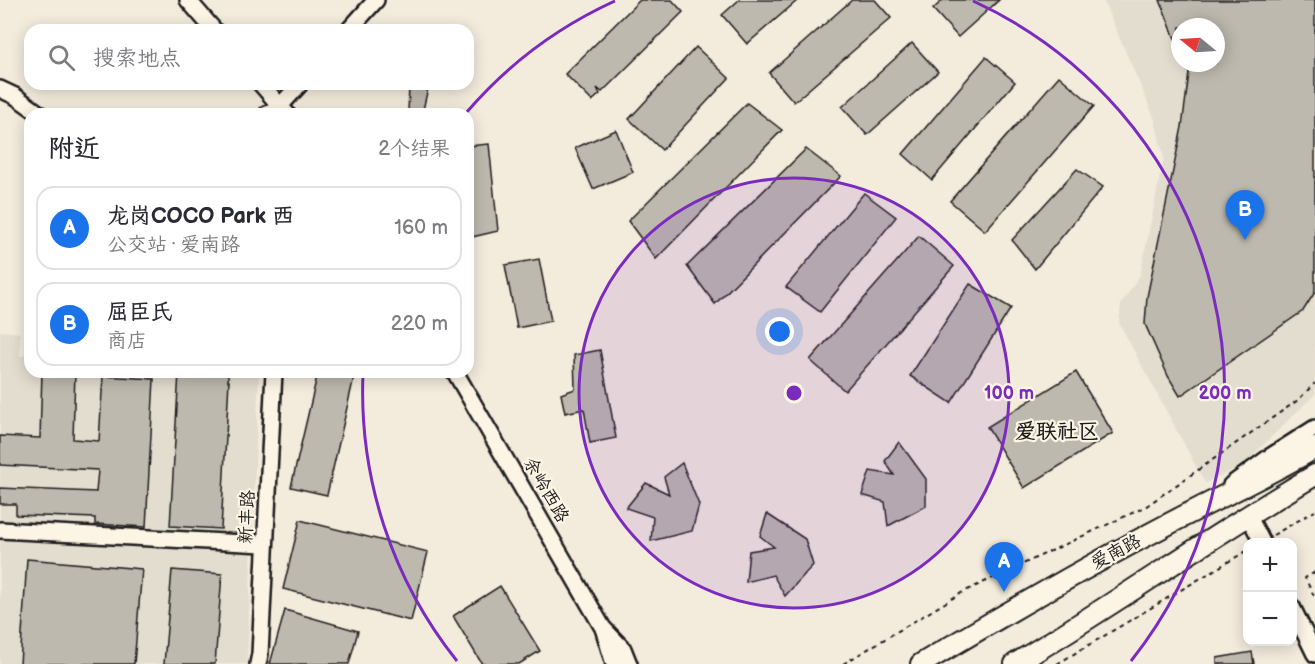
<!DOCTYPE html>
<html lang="zh">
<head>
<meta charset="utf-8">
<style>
  body { margin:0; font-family:"Balsamiq Sans","LXGW WenKai TC",sans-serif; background:#f7f7f7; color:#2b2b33 }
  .controls { position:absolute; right:18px; bottom:18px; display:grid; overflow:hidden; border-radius:12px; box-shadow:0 3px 15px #0003 }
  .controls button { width:54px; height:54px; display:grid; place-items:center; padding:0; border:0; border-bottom:2px solid #e1e1e2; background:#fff; color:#2b2b33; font:30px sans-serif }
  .compass { position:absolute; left:1171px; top:18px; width:54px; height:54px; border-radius:50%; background:#fff; box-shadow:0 3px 15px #0003; rotate:288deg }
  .you { position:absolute; left:780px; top:332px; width:21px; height:21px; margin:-15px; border:4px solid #fff; border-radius:50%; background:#1a73e8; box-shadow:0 0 0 9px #1a73e833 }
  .badge { display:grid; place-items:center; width:39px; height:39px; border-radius:50%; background:#1a73e8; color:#fff; font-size:20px; font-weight:700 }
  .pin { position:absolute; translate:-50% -50px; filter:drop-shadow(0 2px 3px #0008) }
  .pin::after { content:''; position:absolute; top:32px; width:21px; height:18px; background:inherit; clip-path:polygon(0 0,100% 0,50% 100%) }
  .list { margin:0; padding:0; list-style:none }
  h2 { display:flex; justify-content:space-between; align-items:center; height:78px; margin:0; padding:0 24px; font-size:26px }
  h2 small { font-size:20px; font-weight:400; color:#7c7c81 }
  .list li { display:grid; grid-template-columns:39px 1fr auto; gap:18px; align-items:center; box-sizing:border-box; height:84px; margin:0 12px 12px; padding:0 12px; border:2px solid #e1e1e2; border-radius:18px }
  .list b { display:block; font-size:22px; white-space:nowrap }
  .list p { margin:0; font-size:20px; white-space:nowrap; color:#7c7c81 }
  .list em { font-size:20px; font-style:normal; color:#7c7c81 }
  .icon { flex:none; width:33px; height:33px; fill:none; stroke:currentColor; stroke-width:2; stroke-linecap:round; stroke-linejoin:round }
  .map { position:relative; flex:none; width:1315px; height:664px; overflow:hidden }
  .search { position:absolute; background:#fff; box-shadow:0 3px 15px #0003; left:24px; top:24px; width:450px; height:66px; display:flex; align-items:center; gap:15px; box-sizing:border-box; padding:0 21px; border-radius:18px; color:#7c7c81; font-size:22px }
  .panel { position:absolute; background:#fff; box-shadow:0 3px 15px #0003; left:24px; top:108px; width:450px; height:270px; border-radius:18px }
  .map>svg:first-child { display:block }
</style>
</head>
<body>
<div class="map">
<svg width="1315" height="664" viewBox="0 0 1315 664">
  <rect width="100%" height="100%" fill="#f3ecdd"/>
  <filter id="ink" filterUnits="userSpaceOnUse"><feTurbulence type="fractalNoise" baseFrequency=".0167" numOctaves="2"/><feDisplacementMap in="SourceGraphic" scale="12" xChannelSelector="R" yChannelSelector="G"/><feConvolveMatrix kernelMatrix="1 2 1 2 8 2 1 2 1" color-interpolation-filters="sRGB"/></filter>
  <g filter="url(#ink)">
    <!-- built -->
    <g fill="#e3ddcf" fill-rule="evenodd">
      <path d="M1103 0H1315V394L1242 466 1205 483 1119 323 1121 304 1140 275 1164 157 1154 117ZM1180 27H1216V63H1180Z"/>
      <path d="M0 331 20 333V356L30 355V372H259L247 664H0Z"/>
    </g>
    <!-- building -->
    <g fill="#beb9ae" stroke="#1c1c1c" stroke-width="1.5">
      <path d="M640 0H672L683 12 602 92 597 88 600 94 592 101 565 74Z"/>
      <path d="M739 0H798L747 44 722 15Z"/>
      <path d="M852 0H875L891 18 794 102 769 73Z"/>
      <path d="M943 0H999L958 37 933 9Z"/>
      <path d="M1160 0H1315V292L1303 311 1180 396 1168 376 1145 324 1147 297 1182 127 1189 73 1185 63H1216V27H1180L1179 49Z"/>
      <path d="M912 43 938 72 867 135 842 107Z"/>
      <path d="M696 47 729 78 662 150 629 119Z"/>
      <path d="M986 57 1015 82 932 180 903 154Z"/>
      <path d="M1059 76 1094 106 985 231 950 201Z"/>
      <path d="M409 84H429L422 114H408Z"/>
      <path d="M747 103 782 130 656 259 628 221Z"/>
      <path d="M616 130 633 172 593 189 575 148Z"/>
      <path d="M489 144 498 231 472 237 468 217V146Z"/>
      <path d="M806 149 841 176 715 304 687 266Z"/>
      <path d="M1077 169 1103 187 1035 269 1012 240Z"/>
      <path d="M864 193 896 217 820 312 786 287Z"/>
      <path d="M919 236 954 266 845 391 810 360Z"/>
      <path d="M539 259 551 321 517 328 505 265Z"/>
      <path d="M970 284 1011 308 951 403 910 376Z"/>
      <path d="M600 350 616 438 590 443 584 409 565 413 561 394 575 389 574 355Z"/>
      <path d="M42 372H75L73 439 99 441 103 376 154 379 146 527 95 524V518L16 515V504H0V488L96 492 98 470 0 465V436L40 438Z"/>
      <path d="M179 372H228V381H229L221 529 170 526Z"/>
      <path d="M318 372H334L354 377 327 495 291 487Z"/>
      <path d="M1076 372 1113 433 1024 488 987 427Z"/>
      <path d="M899 442 926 479V506L888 526 885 502 862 495 870 471 894 475 885 461Z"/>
      <path d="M682 463 699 505 692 531 651 541 653 517 626 508 646 483 669 494 664 477Z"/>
      <path d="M767 514 805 539 813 565 785 596 773 575 746 582 749 551 774 547 760 536Z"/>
      <path d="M300 520 428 552 411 621 283 589Z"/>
      <path d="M27 559 142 569 134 664H20Z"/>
      <path d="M172 570 222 574 215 664H164Z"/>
      <path d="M500 586 540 651 519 664H482L453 616Z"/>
      <path d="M285 610 358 631 349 664H270Z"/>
      <path d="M1252 652 1254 664H1217V658Z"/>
    </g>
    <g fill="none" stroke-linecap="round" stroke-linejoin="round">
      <defs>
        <g id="minor">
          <path d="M188 0 214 30"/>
          <path d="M349 30 376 0"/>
          <path d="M261 84 287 114"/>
          <path d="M0 89 15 96 40 114"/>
          <path d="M267 114 280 106 300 84"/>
          <path d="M455 372 603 628 623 649 629 664"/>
          <path d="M1231 485 1268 458 1315 428"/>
          <path d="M1248 515 1262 542"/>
          <path d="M0 530 265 544"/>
          <path d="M1292 607 1315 654"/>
          <path d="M604 631 614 664"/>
          <path d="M258 664 260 654 274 372"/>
        </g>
        <g id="major">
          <path d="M921 664C995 620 1068 577 1144 537 1201 506 1259 480 1315 448"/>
          <path d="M1015 664C1116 603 1213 535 1315 475"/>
        </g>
      </defs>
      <!-- minor casing -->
      <use href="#minor" stroke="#1c1c1c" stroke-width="20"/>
      <!-- major casing -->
      <use href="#major" stroke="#1c1c1c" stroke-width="24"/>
      <!-- path -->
      <g stroke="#1c1c1c" stroke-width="2" stroke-dasharray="4.5 4.5" stroke-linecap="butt">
        <path d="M1273 535 1315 511"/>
        <path d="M1315 572 1305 578 1315 598"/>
        <path d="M843 664 963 592 1145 507 1298 400 1315 383"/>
        <path d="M1057 664 1248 550"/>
      </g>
      <!-- minor -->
      <use href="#minor" stroke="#fcf5e5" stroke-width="15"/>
      <!-- major -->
      <use href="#major" stroke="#fcf5e5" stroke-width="20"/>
    </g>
  </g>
  <!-- distance rings -->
  <circle cx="794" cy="393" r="215" fill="#7b2cbf" fill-opacity=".12"/>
  <g fill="none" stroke="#7b2cbf" stroke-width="3">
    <circle cx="794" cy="393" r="215"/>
    <path d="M457 661A431 431 0 0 1 363 374M466 113A431 431 0 0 1 615 1M973 1A431 431 0 0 1 1131 661"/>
  </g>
  <g text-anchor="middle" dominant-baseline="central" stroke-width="4.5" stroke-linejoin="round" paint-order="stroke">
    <!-- street labels -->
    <g font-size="18" fill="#1c1c1c" stroke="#fcf5e5">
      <text transform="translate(546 490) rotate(60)">余岭西路</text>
      <text transform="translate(247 517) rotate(-87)">新丰路</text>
      <text transform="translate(1116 552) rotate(-28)">爱南路</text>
    </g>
    <!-- quarter labels -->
    <g font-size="21" font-weight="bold" fill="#1c1c1c" stroke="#fcf5e5">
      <text x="1057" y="431">爱联社区</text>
    </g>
  </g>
  <circle cx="794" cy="393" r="9" fill="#7b2cbf" stroke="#fcf5e5" stroke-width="3"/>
  <g font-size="18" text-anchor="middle" font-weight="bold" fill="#7b2cbf" stroke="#fcf5e5" stroke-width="4.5" stroke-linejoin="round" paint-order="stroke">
    <text x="1009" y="399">100 m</text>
    <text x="1225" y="399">200 m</text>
  </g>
</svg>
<div class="controls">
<button>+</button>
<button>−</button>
</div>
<svg class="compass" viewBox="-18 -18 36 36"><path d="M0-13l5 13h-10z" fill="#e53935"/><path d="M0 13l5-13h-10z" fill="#7c7c81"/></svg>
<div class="you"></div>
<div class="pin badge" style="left:1004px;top:592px">A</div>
<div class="pin badge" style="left:1245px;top:240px">B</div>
<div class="search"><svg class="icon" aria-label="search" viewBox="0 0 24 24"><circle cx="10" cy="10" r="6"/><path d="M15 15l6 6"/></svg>搜索地点</div>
<section class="panel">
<h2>附近<small>2个结果</small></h2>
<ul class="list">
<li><span class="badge">A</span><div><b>龙岗COCO Park 西</b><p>公交站 · 爱南路</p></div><em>160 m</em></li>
<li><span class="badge">B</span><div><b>屈臣氏</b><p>商店</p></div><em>220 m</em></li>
</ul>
</section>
</div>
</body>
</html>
